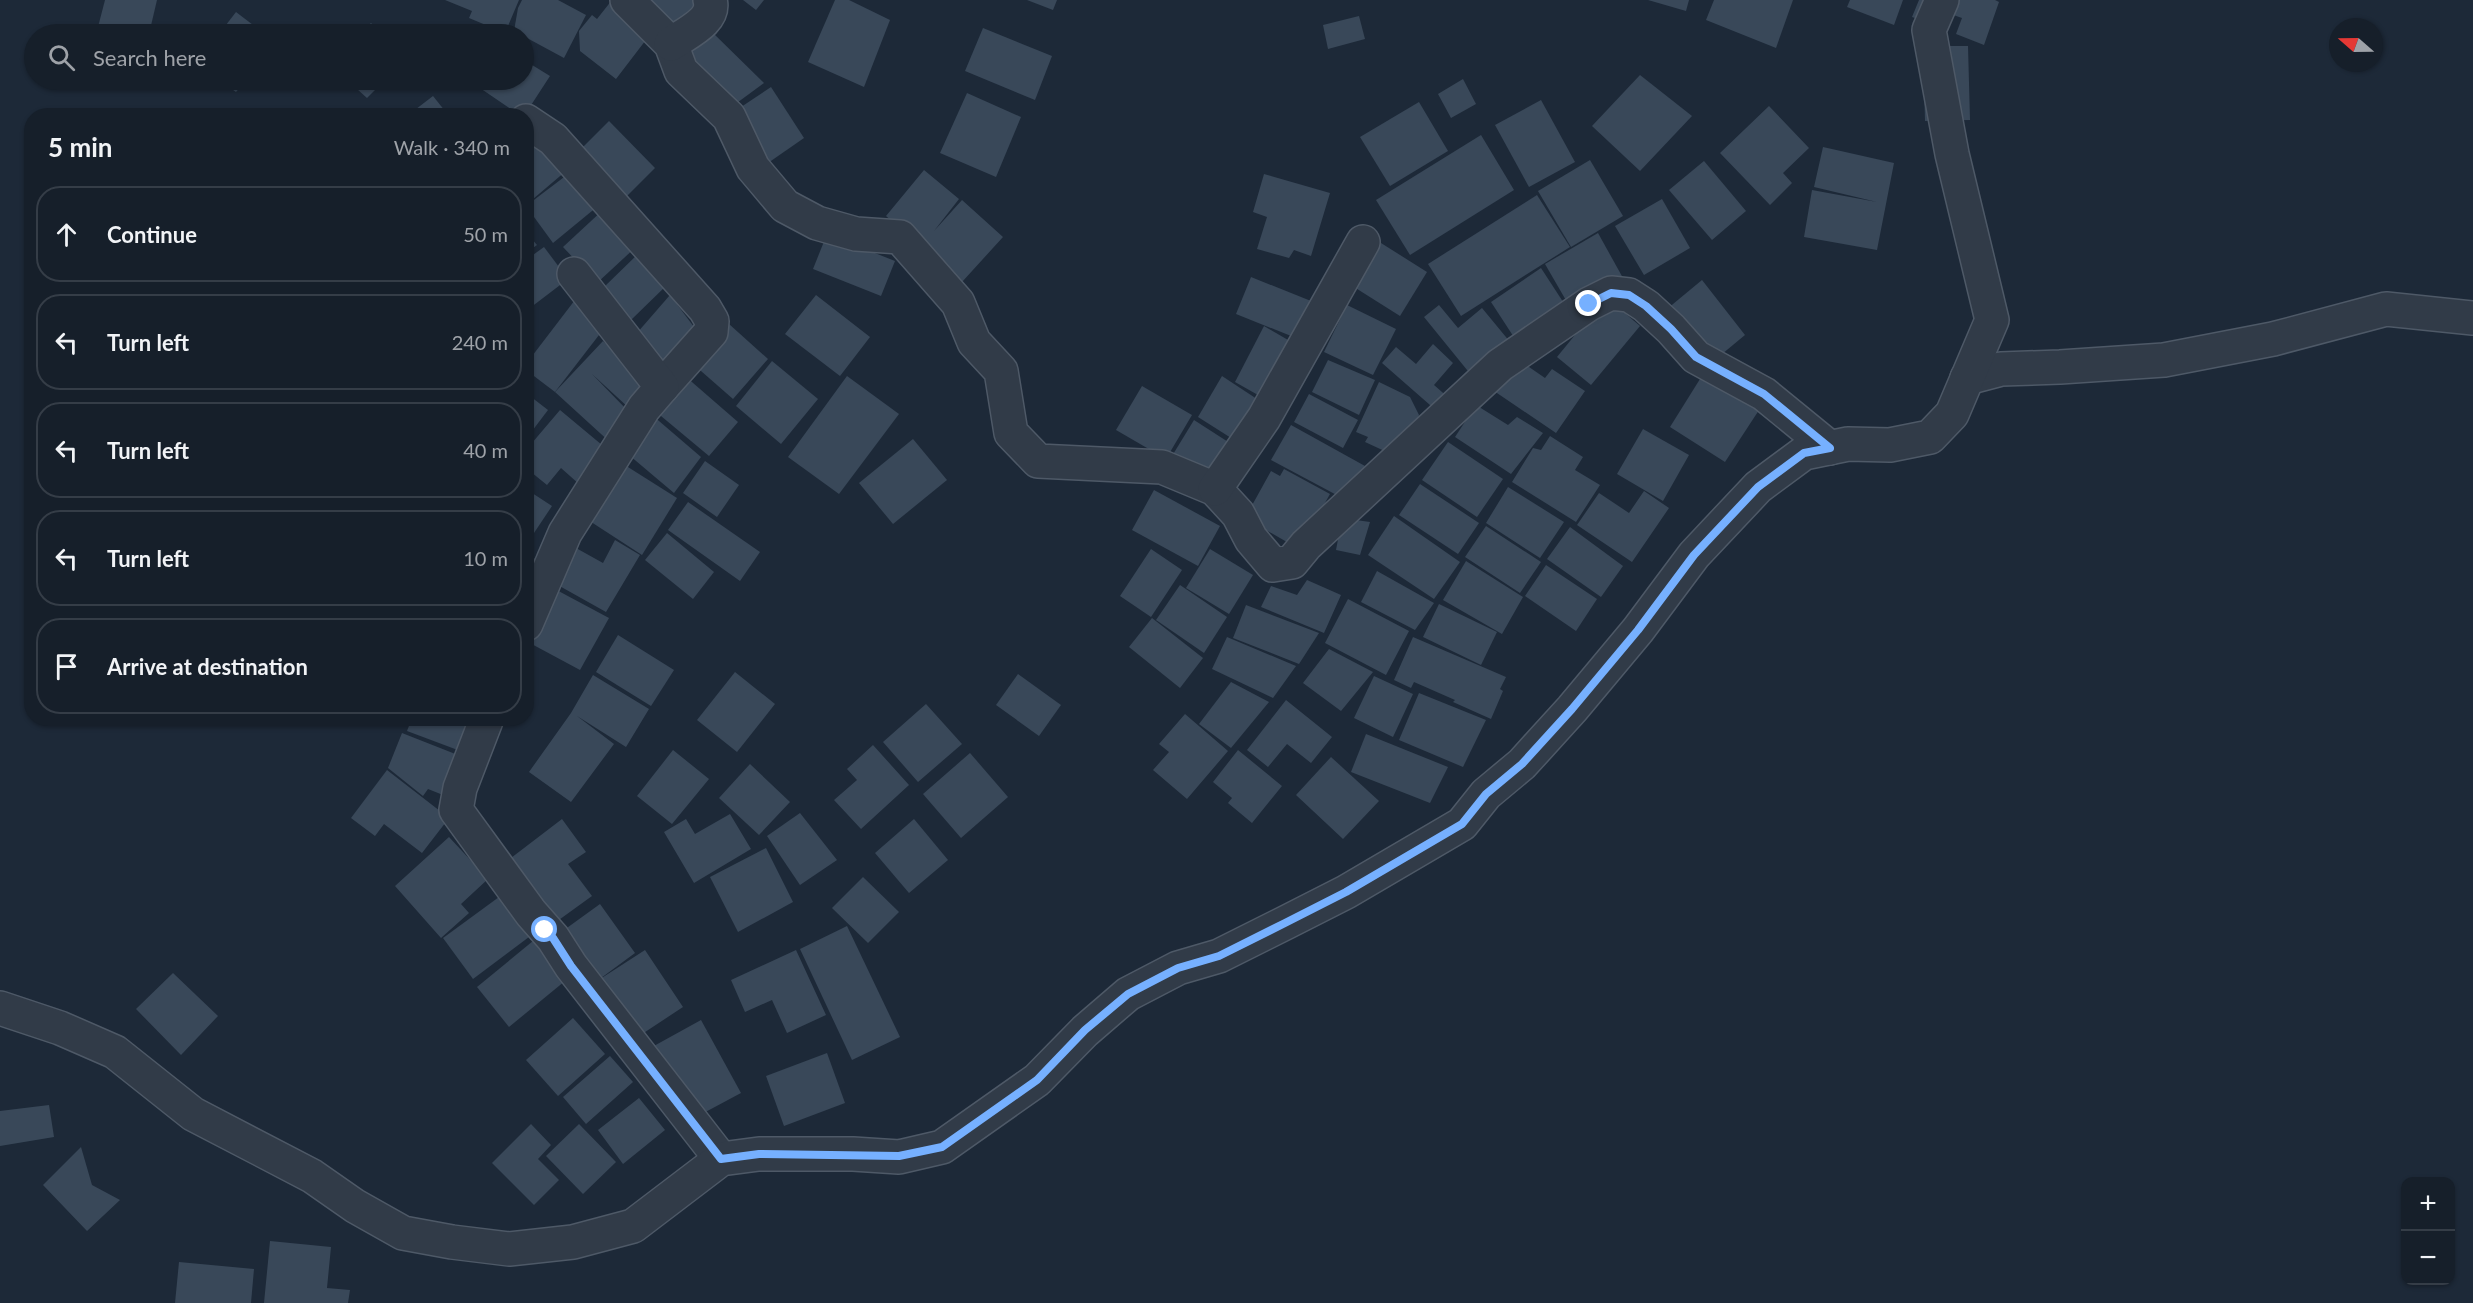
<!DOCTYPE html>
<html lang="en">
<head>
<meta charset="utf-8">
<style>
  body { margin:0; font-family:Lato,sans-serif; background:#232c36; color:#f1f3f6 }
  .controls { position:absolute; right:18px; bottom:18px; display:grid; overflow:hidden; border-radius:12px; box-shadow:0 2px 4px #0004 }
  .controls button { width:54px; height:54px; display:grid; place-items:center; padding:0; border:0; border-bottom:2px solid #353d47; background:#161f2a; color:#f1f3f6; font:30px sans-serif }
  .compass { position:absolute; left:2329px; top:18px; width:54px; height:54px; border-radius:50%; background:#161f2a; box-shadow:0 2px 4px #0004; rotate:290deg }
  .stop { position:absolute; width:18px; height:18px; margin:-14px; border:4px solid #76b0ff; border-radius:50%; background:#fff }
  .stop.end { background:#76b0ff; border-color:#fff; box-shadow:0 2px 6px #0008 }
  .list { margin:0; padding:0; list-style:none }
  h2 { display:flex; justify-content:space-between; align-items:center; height:78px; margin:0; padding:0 24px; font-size:26px }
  h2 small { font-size:20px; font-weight:400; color:#9ea2a8 }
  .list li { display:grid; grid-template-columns:39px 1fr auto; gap:18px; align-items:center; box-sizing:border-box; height:96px; margin:0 12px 12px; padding:0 12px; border:2px solid #353d47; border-radius:24px }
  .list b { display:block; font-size:22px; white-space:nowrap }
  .list em { font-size:20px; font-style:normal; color:#9ea2a8 }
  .icon { flex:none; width:33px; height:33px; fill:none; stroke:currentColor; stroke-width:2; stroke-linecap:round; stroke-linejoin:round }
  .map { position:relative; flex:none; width:2473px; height:1303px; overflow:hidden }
  .search { position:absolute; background:#161f2a; box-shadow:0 2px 4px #0004; left:24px; top:24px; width:510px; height:66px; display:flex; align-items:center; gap:15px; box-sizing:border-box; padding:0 21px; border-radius:33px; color:#9ea2a8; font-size:22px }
  .panel { position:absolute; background:#161f2a; box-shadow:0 2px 4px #0004; left:24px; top:108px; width:510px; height:618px; border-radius:24px }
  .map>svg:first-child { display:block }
</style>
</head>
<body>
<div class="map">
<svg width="2473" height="1303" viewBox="0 0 2473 1303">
  <rect width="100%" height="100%" fill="#1d2938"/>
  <!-- building -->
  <g fill="#394859">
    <path d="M105 0H157L149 34H128L98 27Z"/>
    <path d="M445 0H519L505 33 469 18 472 11Z"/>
    <path d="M522 0H558L586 15 564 58 514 31 518 8Z"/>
    <path d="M612 0 652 32 616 79 580 51 579 31 592 15 597 19Z"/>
    <path d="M638 0H698L702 5 671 35Z"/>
    <path d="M743 0H764L756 10Z"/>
    <path d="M835 0H849L890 20 864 87 808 62Z"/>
    <path d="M1027 0H1057L1053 10Z"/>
    <path d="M1648 0H1689L1686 11Z"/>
    <path d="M1714 0H1793L1776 48 1706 20Z"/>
    <path d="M1850 0H1903L1894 25 1847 7Z"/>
    <path d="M1919 0H1995L1999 2 1984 45 1956 34 1962 18 1930 7 1924 21 1912 17Z"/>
    <path d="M236 12 265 34H219Z"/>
    <path d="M1359 16 1365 39 1328 49 1323 25Z"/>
    <path d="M371 23 382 34H360Z"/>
    <path d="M983 28 1052 56 1035 100 965 71Z"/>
    <path d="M712 32 764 83 730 108 687 50Z"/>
    <path d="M1923 46H1968L1970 120 1925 121Z"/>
    <path d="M524 60 550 76 524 116H521L474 84 477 80H524Z"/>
    <path d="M1640 75 1692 116 1640 171 1592 126Z"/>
    <path d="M1463 79 1476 104 1451 118 1438 94Z"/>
    <path d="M219 80H246L236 92Z"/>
    <path d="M347 80H385L367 98Z"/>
    <path d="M771 87 804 138 768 163 735 111Z"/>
    <path d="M967 93 1021 117 996 177 940 153Z"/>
    <path d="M433 96 449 116H407Z"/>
    <path d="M1541 100 1575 162 1529 187 1495 125Z"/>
    <path d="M1419 102 1448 151 1390 186 1360 137Z"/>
    <path d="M1769 106 1809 148 1783 173 1792 183 1770 205 1720 153Z"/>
    <path d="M609 121 655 168 622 201 576 154Z"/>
    <path d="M1481 135 1514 190 1410 255 1376 200Z"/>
    <path d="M538 138 566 171 526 205V148Z"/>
    <path d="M1823 147 1894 163 1877 250 1804 237 1812 190 1877 202 1814 187Z"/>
    <path d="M1590 160 1623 216 1571 247 1538 191Z"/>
    <path d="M1704 161 1746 211 1712 240 1669 190Z"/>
    <path d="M924 170 959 199 934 231 962 200 1003 237 962 282 886 216Z"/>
    <path d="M572 171 598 206 553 243 526 206Z"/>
    <path d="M1264 174 1330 193 1311 256 1294 250 1289 258 1257 249 1267 217 1253 212Z"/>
    <path d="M1537 195 1570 247 1461 316 1428 264Z"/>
    <path d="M1662 199 1690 248 1644 275 1615 226Z"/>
    <path d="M604 209 638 245 597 283 563 247Z"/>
    <path d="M526 232 537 245 526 253Z"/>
    <path d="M1598 233 1623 278 1571 309 1545 264Z"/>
    <path d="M827 234 895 261 881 296 813 269Z"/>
    <path d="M1381 243 1427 272 1400 316 1354 287Z"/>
    <path d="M544 247 568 279 526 311V260Z"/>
    <path d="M640 252 670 282 631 320 601 290Z"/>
    <path d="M1541 268 1569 311 1519 345 1491 302Z"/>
    <path d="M1251 277 1316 303 1301 340 1236 314Z"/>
    <path d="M1702 280 1745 335 1710 364 1667 309Z"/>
    <path d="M670 295 697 331 664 367 637 333Z"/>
    <path d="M816 295 870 337 840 376 785 334Z"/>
    <path d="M578 296 599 335 555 392 526 370V364Z"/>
    <path d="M1606 297 1640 326 1591 385 1557 357Z"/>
    <path d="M1347 305 1396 329 1373 375 1324 352Z"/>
    <path d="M1439 305 1458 328 1482 308 1515 348 1476 381 1424 317Z"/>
    <path d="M729 324 768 359 733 399 693 364Z"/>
    <path d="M1264 326 1295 344 1265 399 1235 382Z"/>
    <path d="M603 341 650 384 629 408 592 374 628 411 612 444 555 392Z"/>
    <path d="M1433 344 1453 363 1434 385 1450 399 1438 412 1382 363 1396 347 1416 364Z"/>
    <path d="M1516 358 1545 378 1552 369 1585 391 1556 433 1494 391Z"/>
    <path d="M1328 360 1375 380 1359 415 1312 392Z"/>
    <path d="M772 361 818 399 781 444 736 406Z"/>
    <path d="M1705 371 1761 407 1725 462 1670 427Z"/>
    <path d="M685 376 738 422 709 456 655 411Z"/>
    <path d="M847 376 899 414 839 494 788 457Z"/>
    <path d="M1222 376 1263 403 1239 443 1198 417Z"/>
    <path d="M1379 382 1410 397 1419 415 1407 442 1391 454 1365 442 1368 437 1356 432Z"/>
    <path d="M1142 386 1192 415 1166 459 1116 430Z"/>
    <path d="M526 393 548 410 526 439Z"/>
    <path d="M1309 394 1358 420 1343 448 1294 422Z"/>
    <path d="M1476 405 1508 425 1517 417 1543 433 1511 474 1455 437Z"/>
    <path d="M560 410 608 450 579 484 561 468 547 485 526 468V450Z"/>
    <path d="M652 415 701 457 674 493 623 450Z"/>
    <path d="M1194 420 1236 447 1214 484 1172 456Z"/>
    <path d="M1291 425 1365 466 1346 500 1271 460Z"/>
    <path d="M1643 429 1689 455 1663 501 1617 474Z"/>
    <path d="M1550 436 1583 457 1575 470 1600 485 1576 522 1512 482 1533 448 1541 450Z"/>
    <path d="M913 439 947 480 893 524 859 483Z"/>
    <path d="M1448 442 1503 479 1477 517 1422 480Z"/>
    <path d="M705 461 739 485 717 517 683 493Z"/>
    <path d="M620 462 677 498 642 555 585 518Z"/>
    <path d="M1284 469 1330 494 1299 549 1245 518 1271 471 1280 476Z"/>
    <path d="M1420 484 1479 523 1458 554 1399 515Z"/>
    <path d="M1508 487 1564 522 1540 558 1486 523Z"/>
    <path d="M526 489 552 506 526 545Z"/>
    <path d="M1154 490 1220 526 1198 566 1132 530Z"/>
    <path d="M1644 491 1669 508 1632 562 1577 525 1599 493 1629 513Z"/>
    <path d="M688 502 760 552 740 581 668 530Z"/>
    <path d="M1394 516 1460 562 1434 599 1368 555Z"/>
    <path d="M1342 518 1370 522 1360 555 1336 550Z"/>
    <path d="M1486 526 1541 562 1520 593 1465 557Z"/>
    <path d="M1570 527 1623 566 1601 597 1547 559Z"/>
    <path d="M667 533 714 572 693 599 645 560Z"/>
    <path d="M615 540 640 555 606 612 547 579 567 543 603 563Z"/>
    <path d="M1151 549 1182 570 1151 617 1120 596Z"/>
    <path d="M1210 549 1253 575 1229 614 1186 588Z"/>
    <path d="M526 555 538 560 526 585Z"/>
    <path d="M1466 561 1523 597 1502 634 1443 600Z"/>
    <path d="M1546 565 1597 599 1576 631 1525 596Z"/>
    <path d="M1377 571 1434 603 1415 630 1361 602Z"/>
    <path d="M1307 580 1341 595 1324 633 1261 607 1271 586 1297 595Z"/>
    <path d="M1180 585 1227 617 1204 653 1156 620Z"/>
    <path d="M551 587 609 618 580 670 526 641V631Z"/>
    <path d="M1348 599 1409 631 1386 675 1325 643Z"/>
    <path d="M1439 604 1497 632 1481 665 1423 637Z"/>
    <path d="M1246 605 1319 633 1299 664 1233 638Z"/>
    <path d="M1152 618 1203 658 1180 688 1129 647Z"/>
    <path d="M618 635 674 670 651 706 596 672Z"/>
    <path d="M1227 637 1296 666 1273 698 1212 669Z"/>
    <path d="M1413 637 1506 677 1500 689 1503 691 1491 719 1453 702 1455 700 1414 682 1411 688 1394 680Z"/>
    <path d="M1329 649 1373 672 1341 711 1303 683Z"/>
    <path d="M735 672 775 704 737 752 697 720Z"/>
    <path d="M1018 674 1061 705 1039 736 996 705Z"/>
    <path d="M593 675 649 709 626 747 577 716 614 744 571 802 529 772 571 713Z"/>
    <path d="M1374 676 1413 694 1393 737 1354 718Z"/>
    <path d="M1231 682 1269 702 1231 748 1199 724Z"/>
    <path d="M1419 693 1486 720 1463 767 1399 740Z"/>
    <path d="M1286 700 1332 737 1311 763 1287 744 1268 767 1247 750Z"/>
    <path d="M926 704 962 744 918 782 883 742Z"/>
    <path d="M1185 714 1228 751 1187 799 1153 770 1169 752 1159 744Z"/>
    <path d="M412 718H476L463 752 407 731Z"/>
    <path d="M402 733 463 757 448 797 428 789 423 796 388 768Z"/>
    <path d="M1366 734 1448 767 1430 803 1351 772Z"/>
    <path d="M873 745 909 785 861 829 834 800 857 780 847 769Z"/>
    <path d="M673 750 709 779 672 824 637 796Z"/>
    <path d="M1238 750 1282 786 1252 823 1228 803 1232 798 1213 782Z"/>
    <path d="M970 753 1008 797 961 838 923 794Z"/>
    <path d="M1331 757 1379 801 1343 839 1296 795Z"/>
    <path d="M750 764 790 802 759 835 719 798Z"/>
    <path d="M387 770 449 818 422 853 384 824 375 836 351 818Z"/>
    <path d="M800 813 837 860 800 885 767 836Z"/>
    <path d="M730 814 751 849 694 883 664 832 686 819 695 834Z"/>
    <path d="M562 819 586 852 568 864 592 896 545 930 499 867Z"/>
    <path d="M914 819 948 860 909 893 875 853Z"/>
    <path d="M449 837 488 879 461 904 469 913 441 938 395 886Z"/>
    <path d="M766 848 793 902 738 932 710 877Z"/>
    <path d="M863 877 899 912 868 943 832 908Z"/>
    <path d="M499 897 529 937 473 979 443 938Z"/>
    <path d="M600 904 635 953 597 981 645 950 683 1007 630 1042 553 938Z"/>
    <path d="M847 926 900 1037 852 1060 800 949Z"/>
    <path d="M533 941 565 981 509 1027 477 987Z"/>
    <path d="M796 950 826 1015 787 1033 772 1000 745 1012 731 980Z"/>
    <path d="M173 973 218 1016 181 1055 136 1009Z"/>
    <path d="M573 1018 605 1054 558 1096 526 1060Z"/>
    <path d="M701 1020 741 1093 683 1124 643 1052Z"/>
    <path d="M827 1053 845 1103 784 1126 766 1076Z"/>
    <path d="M610 1056 633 1082 586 1124 563 1097Z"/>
    <path d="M639 1098 665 1130 623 1164 598 1130Z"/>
    <path d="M49 1105 54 1137 0 1146V1111Z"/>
    <path d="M531 1124 551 1145 538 1159 559 1180 534 1205 492 1163Z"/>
    <path d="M579 1124 616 1162 583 1194 546 1156Z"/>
    <path d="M81 1147 92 1185 120 1200 87 1231 43 1185Z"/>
    <path d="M270 1241 331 1247 327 1288 350 1290 348 1303H264Z"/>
    <path d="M179 1262 254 1269 251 1303H175Z"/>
  </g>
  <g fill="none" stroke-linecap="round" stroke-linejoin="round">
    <defs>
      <g id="minor">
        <path d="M627 0 671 44 681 71 729 117 753 168 785 206 817 223 856 234 900 237 958 303 974 342 1001 371 1011 433 1038 461 1162 467 1215 489 1238 514 1251 539 1273 565 1292 562 1306 545 1500 365 1589 304 1611 293 1629 295 1646 306 1671 329 1696 357 1764 394 1830 448"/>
        <path d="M671 44C686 33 716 21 710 0"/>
        <path d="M526 121 553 139 705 309 712 321 711 332 662 387"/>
        <path d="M1967 378 2001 369 2060 367 2164 360 2273 339 2386 309 2473 318"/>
        <path d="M1215 489 1264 418 1363 242"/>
        <path d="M526 624 565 533 644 408 662 387 574 274"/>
        <path d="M487 718 460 788 456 810 531 913 553 938 571 966 721 1159"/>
        <path d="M0 1008 60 1028 115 1052 193 1114 312 1176 355 1206 403 1233 452 1242 509 1249 573 1242 633 1226 721 1159 759 1154H853L899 1157 942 1147 1037 1080 1085 1031 1128 994 1178 968 1219 956 1285 923 1346 892 1462 824 1486 794 1522 764 1572 709 1638 630 1694 555 1758 487 1804 453 1848 444 1890 445 1930 437 1952 414 1992 320 1952 154 1929 30 1942 0"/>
      </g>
    </defs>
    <!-- minor casing -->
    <use href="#minor" stroke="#4e5967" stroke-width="36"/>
    <!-- minor -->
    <use href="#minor" stroke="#313b48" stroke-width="33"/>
  </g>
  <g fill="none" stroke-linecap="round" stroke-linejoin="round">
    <!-- route -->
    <path stroke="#76b0ff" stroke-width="8" d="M545 930 553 938 571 966 721 1159 759 1154 899 1156 942 1147 1037 1080 1085 1030 1128 994 1178 968 1219 956 1285 923 1346 892 1462 824 1486 794 1522 764 1572 709 1638 630 1694 555 1758 487 1804 453 1830 448 1764 394 1696 357 1671 329 1646 306 1629 295 1611 293 1589 304"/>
  </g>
</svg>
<div class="controls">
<button>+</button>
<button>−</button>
</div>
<svg class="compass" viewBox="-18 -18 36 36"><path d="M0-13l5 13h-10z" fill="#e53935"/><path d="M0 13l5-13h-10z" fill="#9ea2a8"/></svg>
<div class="stop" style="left:545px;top:930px"></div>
<div class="stop end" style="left:1589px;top:304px"></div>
<div class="search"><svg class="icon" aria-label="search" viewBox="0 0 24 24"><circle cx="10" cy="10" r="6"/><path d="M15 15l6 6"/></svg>Search here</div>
<section class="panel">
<h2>5 min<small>Walk · 340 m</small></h2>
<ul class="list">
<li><svg class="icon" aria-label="ahead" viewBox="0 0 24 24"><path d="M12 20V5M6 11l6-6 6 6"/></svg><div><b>Continue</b></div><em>50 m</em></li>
<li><svg class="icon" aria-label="left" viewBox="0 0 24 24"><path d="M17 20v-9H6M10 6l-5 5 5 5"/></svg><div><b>Turn left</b></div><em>240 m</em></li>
<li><svg class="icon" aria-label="left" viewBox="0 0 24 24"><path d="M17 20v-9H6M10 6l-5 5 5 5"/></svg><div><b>Turn left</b></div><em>40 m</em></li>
<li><svg class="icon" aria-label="left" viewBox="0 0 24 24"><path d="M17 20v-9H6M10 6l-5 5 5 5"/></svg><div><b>Turn left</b></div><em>10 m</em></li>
<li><svg class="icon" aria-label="arrive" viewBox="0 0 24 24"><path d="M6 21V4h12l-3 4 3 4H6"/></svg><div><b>Arrive at destination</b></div></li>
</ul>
</section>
</div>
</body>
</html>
